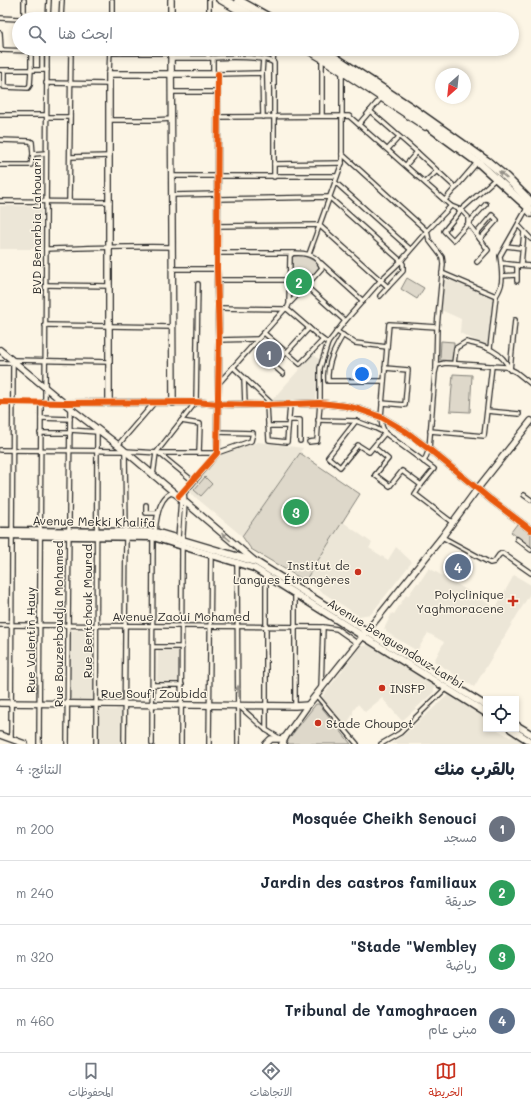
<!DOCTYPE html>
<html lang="ar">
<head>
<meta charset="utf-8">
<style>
  body { margin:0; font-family:Mali,"Playpen Sans Arabic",sans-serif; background:#f6f6f7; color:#1f2937; direction:rtl }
  .controls { position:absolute; right:12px; bottom:12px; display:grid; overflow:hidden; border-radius:0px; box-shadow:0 2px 6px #0003 }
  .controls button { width:36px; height:36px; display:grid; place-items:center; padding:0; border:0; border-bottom:1px solid #e0e1e3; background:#fff; color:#1f2937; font:20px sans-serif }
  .compass { position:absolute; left:435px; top:68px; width:36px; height:36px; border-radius:50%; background:#fff; box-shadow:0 2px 6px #0003; rotate:207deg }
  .you { position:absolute; left:362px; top:374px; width:14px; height:14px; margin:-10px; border:3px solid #fff; border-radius:50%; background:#1a73e8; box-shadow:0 0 0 6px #1a73e833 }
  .badge { display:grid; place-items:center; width:26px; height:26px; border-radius:50%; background:#c8321e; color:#fff; font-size:13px; font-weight:700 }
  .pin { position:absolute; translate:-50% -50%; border:2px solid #fff; box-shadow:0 1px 4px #0006 }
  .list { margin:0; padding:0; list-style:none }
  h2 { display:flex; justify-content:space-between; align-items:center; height:52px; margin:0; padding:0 16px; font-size:17px }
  h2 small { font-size:13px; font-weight:400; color:#747a83 }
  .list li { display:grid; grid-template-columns:26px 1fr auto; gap:12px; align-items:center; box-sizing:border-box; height:64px; padding:0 16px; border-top:1px solid #e0e1e3 }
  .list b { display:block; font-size:15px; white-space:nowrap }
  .list p { margin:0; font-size:13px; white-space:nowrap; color:#747a83 }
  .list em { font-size:13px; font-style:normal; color:#747a83 }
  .icon { flex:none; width:22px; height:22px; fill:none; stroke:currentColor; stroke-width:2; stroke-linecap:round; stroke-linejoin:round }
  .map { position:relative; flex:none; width:531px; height:744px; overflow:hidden; direction:ltr }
  .search { position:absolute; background:#fff; box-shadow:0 2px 6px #0003; left:12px; right:12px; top:12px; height:44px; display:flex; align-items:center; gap:10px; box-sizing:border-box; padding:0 14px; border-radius:22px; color:#747a83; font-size:15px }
  .sheet { height:308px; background:#fff }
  nav { display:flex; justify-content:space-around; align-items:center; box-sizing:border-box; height:56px; border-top:1px solid #e0e1e3; background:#fff; font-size:11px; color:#747a83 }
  nav a { display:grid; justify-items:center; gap:2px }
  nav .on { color:#c8321e }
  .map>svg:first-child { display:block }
</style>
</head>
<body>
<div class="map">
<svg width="531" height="744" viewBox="0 0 531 744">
  <rect width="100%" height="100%" fill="#fcf5e5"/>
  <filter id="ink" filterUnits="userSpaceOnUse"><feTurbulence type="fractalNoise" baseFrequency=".025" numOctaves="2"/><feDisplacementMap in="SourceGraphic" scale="8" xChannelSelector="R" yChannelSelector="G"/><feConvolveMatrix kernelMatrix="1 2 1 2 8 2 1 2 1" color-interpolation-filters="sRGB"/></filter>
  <g filter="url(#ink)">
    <!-- built -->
    <g fill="#ece6d7">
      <rect x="0" y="206" width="42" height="43"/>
      <path d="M444 280 462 282 494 298 489 347 460 333 461 319 441 310Z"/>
      <path d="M313 354 319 359 316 401 272 400Z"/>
      <path d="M258 442 303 448 242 536 188 491 221 455Z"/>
      <path d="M343 522 372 543 369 548 388 560 396 547 412 562 371 614 359 616 305 581Z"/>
      <path d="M429 568 482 599 495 609 514 575 531 585V592L474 687 434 661 444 642 428 633 417 651 386 632V630L384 629 392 613 394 614 406 595 408 596 417 583H419Z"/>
      <rect x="70" y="630" width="24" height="71"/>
      <path d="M371 645 434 684V692L402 721 382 698 365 712 358 704 353 711V714L346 725 322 697 361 646Z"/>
      <path d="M158 649H180V683L157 682Z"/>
      <path d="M449 694 486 717V729H496L510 737 515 735 529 744H391L407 732Z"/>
      <path d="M99 709 116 710 117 709H122L121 744H99Z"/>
    </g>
    <!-- green -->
    <g fill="#ded8ca" stroke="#84827a">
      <path d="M303 255 316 262 319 267 317 270 293 295 292 258 294 256Z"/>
      <path d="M407 278 424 288 417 299 401 289Z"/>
      <path d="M441 341 454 342 453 361 440 360Z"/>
      <path d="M453 374 472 375 470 412 450 411Z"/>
      <path d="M300 453 360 494 305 581 251 549 242 536Z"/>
      <path d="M205 477 212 484 201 496 194 490Z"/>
      <path d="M517 524 531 534V548L511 532Z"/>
      <path d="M316 704H319L351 744H289L287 741Z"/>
    </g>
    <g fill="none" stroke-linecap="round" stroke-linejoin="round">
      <defs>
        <g id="street">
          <path d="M218 0 251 19"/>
          <path d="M0 18 19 19"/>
          <path d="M24 19V0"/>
          <path d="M48 19 49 0"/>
          <path d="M58 19H68"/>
          <path d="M61 19 62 0"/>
          <path d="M76 19H110"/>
          <path d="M110 19 112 13V0"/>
          <path d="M209 19V0"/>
          <path d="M237 19 240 13"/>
          <path d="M0 33 1 50"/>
          <path d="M42 49V70"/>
          <path d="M303 49 322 60 425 128"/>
          <path d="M0 50 31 51V70H47"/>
          <path d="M110 53H172"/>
          <path d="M235 57V49"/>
          <path d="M172 58H213V74"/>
          <path d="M208 58V49"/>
          <path d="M213 58C226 57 267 56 274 63V177"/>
          <path d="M273 62 274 49"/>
          <path d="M0 70H31L30 85 28 88 4 87V70"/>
          <path d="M262 73 263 59"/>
          <path d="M109 74 110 49"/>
          <path d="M218 74 262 73 263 117"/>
          <path d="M46 83 109 84"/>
          <path d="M172 92H218"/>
          <path d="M370 111 417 152 456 188"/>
          <path d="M0 115H46"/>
          <path d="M322 116V60"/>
          <path d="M47 117H70"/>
          <path d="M218 117 349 116 451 206 461 210 468 217V223L488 250 477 262"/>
          <path d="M109 120H154L172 119"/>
          <path d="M359 124 381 98"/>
          <path d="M0 140 30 141 32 142 33 154 46 153"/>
          <path d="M388 149 399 137"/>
          <path d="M342 154 427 231 429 240 442 257 443 264 437 327 436 367"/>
          <path d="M70 157 109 156"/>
          <path d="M274 164 342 163"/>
          <path d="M0 165H31L33 154"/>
          <path d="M406 165 417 152"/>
          <path d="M172 176H337"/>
          <path d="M335 182 410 249"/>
          <path d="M425 182 437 171"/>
          <path d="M173 195 217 194"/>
          <path d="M445 200 475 165"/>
          <path d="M0 201 110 202"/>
          <path d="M69 202 71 49"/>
          <path d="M486 204 453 240 444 231 461 210 494 180"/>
          <path d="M526 210 531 215"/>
          <path d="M518 225 531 239"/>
          <path d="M217 226 319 225 388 287 403 271V264L401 261 329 197 218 199"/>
          <path d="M476 234 492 215 497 220 480 239"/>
          <path d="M506 246 522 248"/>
          <path d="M46 249C88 248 130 246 172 247"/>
          <path d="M217 253H293"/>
          <path d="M309 254 342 163V73"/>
          <path d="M321 263 363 301"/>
          <path d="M517 265 501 263 500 256 526 210"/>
          <path d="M521 265 524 232"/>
          <path d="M173 269H217"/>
          <path d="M442 273 496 296 490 348"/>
          <path d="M502 276 516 275"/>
          <path d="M217 280H289"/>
          <path d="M517 281V265L531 266"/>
          <path d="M46 285 110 286"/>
          <path d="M306 286 345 321"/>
          <path d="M380 296 388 287"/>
          <path d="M496 296C504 283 502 277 501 263"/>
          <path d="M219 308 285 309"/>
          <path d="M287 309 323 340 328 343"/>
          <path d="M45 325 172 327"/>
          <path d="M336 331 355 343 387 347"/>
          <path d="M264 333 300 364 323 340"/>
          <path d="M343 335C334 350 327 363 328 381H384"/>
          <path d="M219 340 258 339"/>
          <path d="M0 363H13L14 360 109 362"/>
          <path d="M454 363 456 348 466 342C485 346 502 351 510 370L515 320"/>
          <path d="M233 367 273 405"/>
          <path d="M283 374 274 366 309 328"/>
          <path d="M244 378 245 404"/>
          <path d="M219 383 285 309H287L289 304 290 256 293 253C305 253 317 254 322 268L306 286 289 304"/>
          <path d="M0 402 63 403"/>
          <path d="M45 402 47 49"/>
          <path d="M382 403 405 405 408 370 385 368"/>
          <path d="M267 405 269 440 287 442 290 404"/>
          <path d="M487 411 519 414"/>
          <path d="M41 418 70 419"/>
          <path d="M289 420H300V441"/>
          <path d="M318 420 356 421 375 428 385 433 434 469 421 485"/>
          <path d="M181 421 200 424 199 453"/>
          <path d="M356 421 328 457 340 467 358 445 369 452 385 433 382 426 381 417 389 324 437 327"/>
          <path d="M268 426H288"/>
          <path d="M70 430 98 432"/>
          <path d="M430 431 484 436 492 366"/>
          <path d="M40 433H70"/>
          <path d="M309 442 317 441 320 403V368L328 343 345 321 381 280 401 261 427 231 451 206"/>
          <path d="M118 445 154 403"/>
          <path d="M374 447 388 459 375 475 390 486 402 471 421 485 415 494 453 523"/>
          <path d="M0 450 125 451 159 453H217L251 441 253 433 217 432"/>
          <path d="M160 454 193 481"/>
          <path d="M424 462 429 449 435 373 437 365 445 363 506 367 516 372 531 384"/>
          <path d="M153 476 156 453 196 402 198 284"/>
          <path d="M524 495 531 500"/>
          <path d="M146 505V513H158"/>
          <path d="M155 532C156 520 159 498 171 493L179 496 184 492"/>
          <path d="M442 537 490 563 494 562 499 555 502 553 531 573"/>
          <path d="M178 539 181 498"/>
          <path d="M517 539 531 550"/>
          <path d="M237 562 238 744"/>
          <path d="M295 594V706"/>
          <path d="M0 625 323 627 337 629 357 643"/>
          <path d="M153 647H182"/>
          <path d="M153 685H182"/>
          <path d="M321 688 323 627"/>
          <path d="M316 695 357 744"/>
          <path d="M239 706 266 730 281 739 285 744"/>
          <path d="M266 730V576"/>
          <path d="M11 739 13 363"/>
          <path d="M39 744 41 402"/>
          <path d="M67 744 70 408"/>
          <path d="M96 744 97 429"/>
          <path d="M124 744 126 532 125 451"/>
          <path d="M152 744 153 537"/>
          <path d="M181 744 182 550 185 502 184 492"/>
          <path d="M209 744 211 553"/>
          <path d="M381 744 400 733 446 688"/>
        </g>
        <g id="secondary">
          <path d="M171 19V0"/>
          <path d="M171 49 173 403"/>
          <path d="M0 350 70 408 118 445 256 562"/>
          <path d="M109 402V74H218L217 269 219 340 217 453 184 492"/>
          <path d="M65 403 196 402 218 404 267 405 320 403 346 406 358 409 381 417 405 431 429 449 490 499 531 530"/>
          <path d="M0 703 295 706 308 705"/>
          <path d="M0 735 25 744"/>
          <path d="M266 744 271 739H281L285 737"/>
          <path d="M282 744 286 736 308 705 442 537 478 488 531 421"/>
        </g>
        <g id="primary">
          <path d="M0 531 155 532 256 562 486 706"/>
          <path d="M0 535 153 537 254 568 486 713"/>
          <path d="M516 725 531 734"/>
          <path d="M511 729 531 742"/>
        </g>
        <g id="highway">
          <path d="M225 0 259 19"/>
          <path d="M238 0 272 19"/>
          <path d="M312 49 413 115 480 164 531 210"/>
          <path d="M322 49 415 110 487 161 506 177 531 202"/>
        </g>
      </defs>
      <!-- street casing -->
      <use href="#street" stroke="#2b2b2b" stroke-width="6"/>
      <!-- secondary casing -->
      <use href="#secondary" stroke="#2b2b2b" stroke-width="8"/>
      <!-- primary casing -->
      <use href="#primary" stroke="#2b2b2b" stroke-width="9"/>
      <!-- highway casing -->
      <use href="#highway" stroke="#2b2b2b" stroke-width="10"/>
      <!-- street -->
      <use href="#street" stroke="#fcf5e5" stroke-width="3.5"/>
      <!-- secondary -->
      <use href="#secondary" stroke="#fcf5e5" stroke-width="5.5"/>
      <!-- primary -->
      <use href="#primary" stroke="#fcf5e5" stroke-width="6"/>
      <!-- highway -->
      <use href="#highway" stroke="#fcf5e5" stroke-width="7"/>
      <defs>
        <g id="cycleway">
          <path d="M0 402 65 403 196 402 218 404 267 405 320 403 346 406 358 409 381 417 405 431 429 449 490 499 531 530"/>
          <path d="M179 496 217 453 219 340 217 269 218 74"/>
        </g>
      </defs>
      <!-- cycleway casing -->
      <use href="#cycleway" stroke="#fcf5e5" stroke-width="8"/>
      <!-- cycleway -->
      <use href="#cycleway" stroke="#e8590c" stroke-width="6"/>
    </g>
    <!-- one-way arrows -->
    <defs><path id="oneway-solid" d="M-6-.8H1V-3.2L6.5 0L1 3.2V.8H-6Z"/></defs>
    <g fill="#949088">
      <use href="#oneway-solid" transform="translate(503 175) rotate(-139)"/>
      <use href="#oneway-solid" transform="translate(226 537) rotate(-140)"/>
      <use href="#oneway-solid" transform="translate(238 691) rotate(-90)"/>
    </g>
  </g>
  <!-- markers -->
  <g fill="#c8321e" stroke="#fcf5e5" stroke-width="1.5">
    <circle cx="358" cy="572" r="4"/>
    <path d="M511 595h4v4h4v4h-4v4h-4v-4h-4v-4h4z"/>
    <circle cx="382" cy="688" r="4"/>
    <circle cx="318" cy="723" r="4"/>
  </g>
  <g text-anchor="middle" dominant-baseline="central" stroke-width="3" stroke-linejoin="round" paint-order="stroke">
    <!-- street labels -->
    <g font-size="12" fill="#2b2b2b" stroke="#fcf5e5">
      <text transform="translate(36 226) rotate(-90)">BVD Benarbia Lahouari</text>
      <text transform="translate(94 521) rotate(1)">Avenue Mekki Khalifa</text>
      <text transform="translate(87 611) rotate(-90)">Rue Bentchouk Mourad</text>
      <text x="181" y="616">Avenue Zaoui Mohamed</text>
      <text transform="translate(58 624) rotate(-90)">Rue Bouzerboudja Mohamed</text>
      <text transform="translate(30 640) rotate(-90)">Rue Valentin Hauy</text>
      <text transform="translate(396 643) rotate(32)">Avenue Benguendouz Larbi</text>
      <text x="154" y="693">Rue Soufi Zoubida</text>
    </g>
    <!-- poi labels -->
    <g font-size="12" fill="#2b2b2b" stroke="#fcf5e5" text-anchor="end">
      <text x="350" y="565">Institut de<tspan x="350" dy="14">Langues Étrangères</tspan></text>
      <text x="504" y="594">Polyclinique<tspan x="504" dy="14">Yaghmoracene</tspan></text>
      <text x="390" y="688" text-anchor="start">INSFP</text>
      <text x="326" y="723" text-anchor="start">Stade Choupot</text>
    </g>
  </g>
</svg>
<div class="controls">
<button><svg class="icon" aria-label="locate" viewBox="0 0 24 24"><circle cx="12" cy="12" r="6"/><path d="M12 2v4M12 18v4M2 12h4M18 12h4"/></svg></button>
</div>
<svg class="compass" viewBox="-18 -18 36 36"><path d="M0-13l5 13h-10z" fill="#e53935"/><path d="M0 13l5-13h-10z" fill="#747a83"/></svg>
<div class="you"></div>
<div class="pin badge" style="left:269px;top:354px;background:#6b7280">1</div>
<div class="pin badge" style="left:299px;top:282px;background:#2e9e5b">2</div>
<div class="pin badge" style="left:296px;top:512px;background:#2e9e5b">3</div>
<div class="pin badge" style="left:458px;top:567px;background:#5c6f8a">4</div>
<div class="search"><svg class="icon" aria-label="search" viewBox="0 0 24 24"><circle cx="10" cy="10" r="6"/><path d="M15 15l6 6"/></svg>ابحث هنا</div>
</div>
<section class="sheet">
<h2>بالقرب منك<small>النتائج: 4</small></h2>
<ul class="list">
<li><span class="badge" style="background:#6b7280">1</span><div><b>Mosquée Cheikh Senouci</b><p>مسجد</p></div><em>200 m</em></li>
<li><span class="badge" style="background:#2e9e5b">2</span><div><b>Jardin des castros familiaux</b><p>حديقة</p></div><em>240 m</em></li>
<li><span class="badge" style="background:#2e9e5b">3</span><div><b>Stade &quot;Wembley&quot;</b><p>رياضة</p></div><em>320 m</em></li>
<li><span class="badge" style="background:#5c6f8a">4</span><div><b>Tribunal de Yamoghracen</b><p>مبنى عام</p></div><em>460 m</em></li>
</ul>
</section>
<nav>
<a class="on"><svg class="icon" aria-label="map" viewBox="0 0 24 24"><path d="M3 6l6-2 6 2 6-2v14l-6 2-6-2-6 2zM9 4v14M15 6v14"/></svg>الخريطة</a>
<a><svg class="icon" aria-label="directions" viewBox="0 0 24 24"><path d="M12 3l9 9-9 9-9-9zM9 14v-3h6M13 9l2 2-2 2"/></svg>الاتجاهات</a>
<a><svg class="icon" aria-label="saved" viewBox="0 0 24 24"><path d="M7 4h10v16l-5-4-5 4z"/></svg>المحفوظات</a>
</nav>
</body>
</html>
